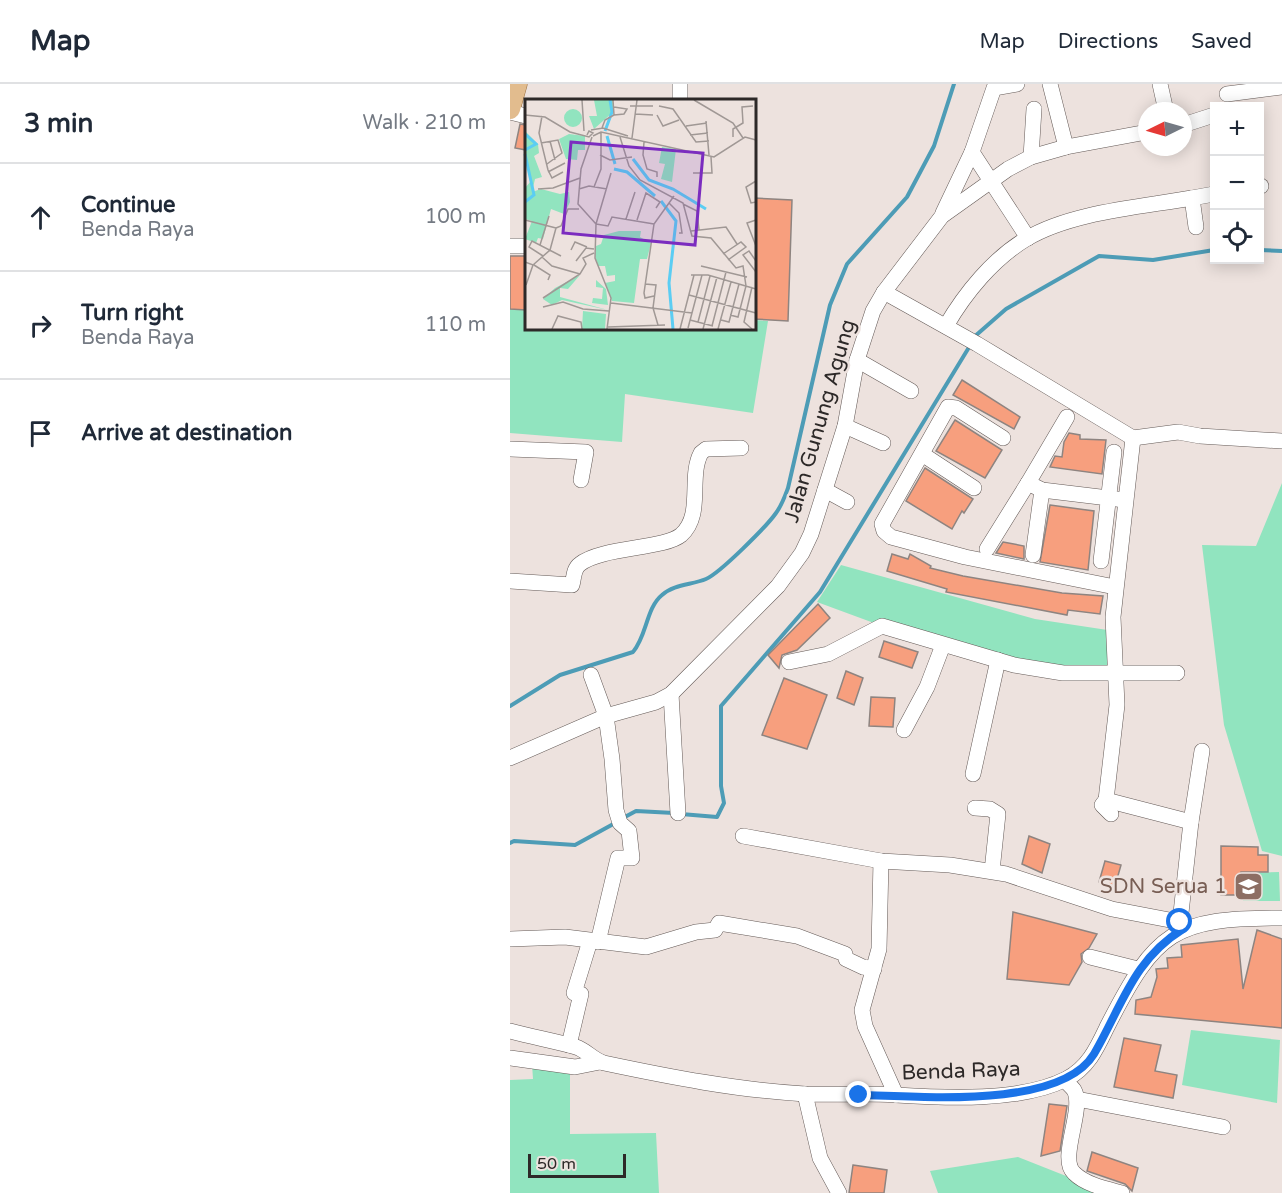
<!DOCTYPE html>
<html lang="en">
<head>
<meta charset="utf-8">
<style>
  body { margin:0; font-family:"Varela Round",sans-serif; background:#f2f2f3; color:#1f2937 }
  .controls { position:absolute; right:18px; top:18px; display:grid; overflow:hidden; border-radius:0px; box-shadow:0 3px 15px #0003 }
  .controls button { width:54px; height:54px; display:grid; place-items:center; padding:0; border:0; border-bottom:2px solid #e0e1e3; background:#fff; color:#1f2937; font:30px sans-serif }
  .compass { position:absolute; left:628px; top:18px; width:54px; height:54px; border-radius:50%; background:#fff; box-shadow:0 3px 15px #0003; rotate:265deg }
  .scale { position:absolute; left:18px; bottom:15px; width:98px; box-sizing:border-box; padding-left:6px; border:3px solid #2d2928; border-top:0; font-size:16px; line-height:21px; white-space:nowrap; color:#2d2928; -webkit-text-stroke:4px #ede2de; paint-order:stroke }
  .stop { position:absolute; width:18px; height:18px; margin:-14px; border:4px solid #1a73e8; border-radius:50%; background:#fff }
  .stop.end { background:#1a73e8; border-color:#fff; box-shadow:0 2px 6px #0008 }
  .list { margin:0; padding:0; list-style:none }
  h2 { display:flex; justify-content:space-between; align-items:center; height:78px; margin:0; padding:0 24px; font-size:26px }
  h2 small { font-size:20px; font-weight:400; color:#747a83 }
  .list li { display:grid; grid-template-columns:39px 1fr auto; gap:18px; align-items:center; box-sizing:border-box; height:108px; padding:0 24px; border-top:2px solid #e0e1e3 }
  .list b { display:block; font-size:22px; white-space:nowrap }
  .list p { margin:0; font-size:20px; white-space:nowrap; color:#747a83 }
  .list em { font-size:20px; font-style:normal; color:#747a83 }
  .icon { flex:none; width:33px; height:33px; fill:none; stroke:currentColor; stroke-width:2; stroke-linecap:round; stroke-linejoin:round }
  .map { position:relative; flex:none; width:772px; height:1109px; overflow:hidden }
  header { display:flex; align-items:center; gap:36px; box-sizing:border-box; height:84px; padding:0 30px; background:#fff; border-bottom:2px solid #e0e1e3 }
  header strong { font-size:28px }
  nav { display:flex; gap:33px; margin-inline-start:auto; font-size:21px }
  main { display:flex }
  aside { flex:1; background:#fff }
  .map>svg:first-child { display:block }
</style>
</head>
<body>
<header>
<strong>Map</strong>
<nav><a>Map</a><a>Directions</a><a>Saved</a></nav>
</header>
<main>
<aside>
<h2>3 min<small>Walk · 210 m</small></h2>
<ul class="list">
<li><svg class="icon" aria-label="ahead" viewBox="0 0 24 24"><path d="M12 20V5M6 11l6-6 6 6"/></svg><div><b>Continue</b><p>Benda Raya</p></div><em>100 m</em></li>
<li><svg class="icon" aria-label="right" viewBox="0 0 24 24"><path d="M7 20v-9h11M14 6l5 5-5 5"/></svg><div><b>Turn right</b><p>Benda Raya</p></div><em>110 m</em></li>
<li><svg class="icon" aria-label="arrive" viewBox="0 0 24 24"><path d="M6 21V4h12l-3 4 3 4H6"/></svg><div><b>Arrive at destination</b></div></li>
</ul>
</aside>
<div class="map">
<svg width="772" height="1109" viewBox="0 0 772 1109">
  <rect width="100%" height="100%" fill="#ede2de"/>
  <!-- green -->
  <g fill="#91e4bf">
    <path d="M0 225 16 226V244H244L245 236 258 237 243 329 115 310 112 358 0 349Z"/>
    <path d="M772 399V772L752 767 714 641 692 461 746 462Z"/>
    <path d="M331 481 525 535 604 547 607 590 553 589 372 542 307 518Z"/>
    <path d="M769 788 770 817H733V789Z"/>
    <path d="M681 946 770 956 767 1019 672 1001Z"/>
    <path d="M22 980 60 986V1050L146 1049 149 1109H0V996L23 995Z"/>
    <path d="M508 1073 599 1109H428L420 1087Z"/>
  </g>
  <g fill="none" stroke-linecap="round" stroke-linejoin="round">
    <!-- stream -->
    <g stroke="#4d9cb6" stroke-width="4">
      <path d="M750 166 772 167"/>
      <path d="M464 253 496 225 589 172 643 176 704 166"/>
      <path d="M0 622 50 591 123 568C137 552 136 524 152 511 164 500 182 501 196 495 210 489 257 442 266 429 272 421 275 412 278 404L320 221 337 180 397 113 424 62 444 0"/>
      <path d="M171 730 207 733 214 719 211 702V622L310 508 461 260"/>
      <path d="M113 734 126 727 164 729"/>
      <path d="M0 759 4 757 65 761 107 738"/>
    </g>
  </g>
  <!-- building -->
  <g fill="#f79f7e" stroke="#8e8480" stroke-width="1.5">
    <path d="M10 40 16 41V66L5 64Z"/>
    <path d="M244 114 282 116 278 237 244 235Z"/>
    <path d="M0 172H16V226L0 225Z"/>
    <path d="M452 296 510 333 504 345 443 311Z"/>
    <path d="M445 336 492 366 475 394 426 367Z"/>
    <path d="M559 349 570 351V355L596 356 592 390 540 383 545 372 552 373 554 358Z"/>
    <path d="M415 384 463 415 454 429 452 427 442 445 396 417Z"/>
    <path d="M540 421 584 427 578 486 530 478Z"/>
    <path d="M493 458 514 462V475L486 469Z"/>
    <path d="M382 470 398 475 400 470 421 482 420 484 453 492 552 509 593 512 590 530 558 526 557 531 436 508 437 505 377 487Z"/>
    <path d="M308 520 320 534 287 566 272 571 269 584 258 571Z"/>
    <path d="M374 557 408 568 402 584 369 573Z"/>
    <path d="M336 587 353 594 344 621 327 614Z"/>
    <path d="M274 594 317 611 297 665 252 651Z"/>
    <path d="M361 613 385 614 383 643 359 642Z"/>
    <path d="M519 752 540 760 532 789 512 780Z"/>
    <path d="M711 762 748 763V771H758V788H731V811H711Z"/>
    <path d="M595 777 611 781 605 802 589 798Z"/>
    <path d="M503 828 587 850 579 864 571 870 572 878 559 901 497 895Z"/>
    <path d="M747 846 772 855V944L625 930 626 916 641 913 647 893 646 885 658 884 657 874 672 873 671 861 728 855 733 905Z"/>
    <path d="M614 954 651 961 645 987 667 991 663 1014 604 1003Z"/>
    <path d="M539 1020 557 1022 555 1035 550 1067 531 1072Z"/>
    <path d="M582 1068 628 1084 622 1107 615 1100 577 1087Z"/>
    <path d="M343 1081 377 1086 374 1109H339Z"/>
  </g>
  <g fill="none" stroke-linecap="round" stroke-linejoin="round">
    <defs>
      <g id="minor">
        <path d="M540 0 556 63"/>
        <path d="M650 0 656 27"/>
        <path d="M717 10 772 3"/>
        <path d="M170 16V0"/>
        <path d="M0 28 16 32"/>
        <path d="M673 41 704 31"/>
        <path d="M462 68 518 154"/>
        <path d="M521 73 524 25"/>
        <path d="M750 102H751"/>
        <path d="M682 114 704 110"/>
        <path d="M433 129 462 68 484 4 507 0"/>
        <path d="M0 162H16"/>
        <path d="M374 208 467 260 623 354 668 348 690 352 772 357"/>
        <path d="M436 242C455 209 483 175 516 155 561 128 631 123 682 114L686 143"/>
        <path d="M347 276 401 307"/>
        <path d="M557 333 518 399 532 406 615 416"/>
        <path d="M335 342 373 359"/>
        <path d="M493 354 446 324 438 323 372 440 374 447 381 453 455 473 605 503"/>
        <path d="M623 354 603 533 607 621 596 716 681 738"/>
        <path d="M0 365 76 368 71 396"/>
        <path d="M412 370 464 404"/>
        <path d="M315 406 337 418"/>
        <path d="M477 465 518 399"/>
        <path d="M523 471 532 406"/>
        <path d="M591 477 604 368"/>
        <path d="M0 497 62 501C64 495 63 485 70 480 91 463 154 465 171 451 194 431 178 393 191 369L196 365 231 364"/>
        <path d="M279 578 318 570 372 542 504 581 553 589H667"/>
        <path d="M81 591 96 632 102 675 106 726 110 739 119 747 122 774H108L88 858"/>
        <path d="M161 610 168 729"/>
        <path d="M394 646 417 603 433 561"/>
        <path d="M0 674 96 632 146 618 161 610 268 502 292 469 301 450 335 342 347 276 363 227 374 208 432 132 498 85 521 73 556 63 637 48"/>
        <path d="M463 690 488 576"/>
        <path d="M596 716 592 721 601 730"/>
        <path d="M465 724 480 725 488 730 482 787"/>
        <path d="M233 752 371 777 440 781 496 790 602 825 670 838"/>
        <path d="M371 777 369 865 352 926 355 942 386 1011"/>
        <path d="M673 845 670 838 681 738 692 667"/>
        <path d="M0 855 55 853 136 863 186 848 205 846 209 839 287 852 335 870 336 875 353 883 364 885"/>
        <path d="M580 873 628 885"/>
        <path d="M0 947C22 953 45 957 66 963 76 966 83 976 94 979 160 993 227 1006 295 1010 325 1011 356 1009 386 1011 435 1014 511 1018 556 995 578 984 587 964 597 943 646 847 663 834 772 834"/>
        <path d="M59 961 71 910 64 909 80 857"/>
        <path d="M0 974 65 983 90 978"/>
        <path d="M555 996C557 999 562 1003 564 1006 575 1025 548 1074 564 1089 576 1101 597 1105 612 1109"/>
        <path d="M295 1010 310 1074 329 1109"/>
        <path d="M567 1015 713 1043"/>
      </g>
      <path id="major" d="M0 25 7 0"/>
    </defs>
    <!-- minor casing -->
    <use href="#minor" stroke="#645a57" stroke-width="16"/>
    <!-- major casing -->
    <use href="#major" stroke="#966b3a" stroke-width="21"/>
    <!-- minor -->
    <use href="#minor" stroke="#fff" stroke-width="15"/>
    <!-- major -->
    <use href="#major" stroke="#e2bc8e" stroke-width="20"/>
  </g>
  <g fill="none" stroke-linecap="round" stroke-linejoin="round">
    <!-- route -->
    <path stroke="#1a73e8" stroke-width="8" d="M349 1011C407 1012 550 1026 584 970 612 922 623 876 673 845L670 838"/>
  </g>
  <!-- icons -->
  <defs>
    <symbol id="school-square" viewBox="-11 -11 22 22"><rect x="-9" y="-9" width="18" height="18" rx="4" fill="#8d6e63" stroke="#ede2de"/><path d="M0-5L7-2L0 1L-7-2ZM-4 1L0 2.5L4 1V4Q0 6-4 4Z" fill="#fff"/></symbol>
  </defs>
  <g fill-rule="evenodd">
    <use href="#school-square" x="722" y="786" width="33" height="33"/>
  </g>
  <g text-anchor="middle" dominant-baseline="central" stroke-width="5" stroke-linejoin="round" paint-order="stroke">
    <!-- street labels -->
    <g font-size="21" fill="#2d2928" stroke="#ede2de">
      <text transform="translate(310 337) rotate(-74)">Jalan Gunung Agung</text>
      <text transform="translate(451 987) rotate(-2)">Benda Raya</text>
    </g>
    <!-- education labels -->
    <g font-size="21" fill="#785e54" stroke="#ede2de" text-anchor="end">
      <text x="717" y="802">SDN Serua 1</text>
    </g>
  </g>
  <!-- overview -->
  <g transform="translate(15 15)">
    <rect width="231" height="231" fill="#ede2de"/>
    <path d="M69 1H88V13L69 30 64 17H72ZM39 19a9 9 0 1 1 18 0a9 9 0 1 1-18 0ZM0 32 13 45 14 54 9 57 17 78 10 80 7 93 16 90 35 95 44 93 45 103 39 115 26 110 18 140 13 139 11 144 0 140 7 122 0 120V89L6 82 0 60ZM44 35 60 37V51H53L52 61 41 60 34 40ZM137 48 151 50 147 83 136 80 140 65 134 64ZM94 132H116L115 138 126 144 122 160H115L109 204 87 202 80 184 90 182V176L82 177 80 167H73L70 158 71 147 76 145 79 136ZM55 176 43 190 35 189V198L83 211 37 201 27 206 18 200 30 189ZM71 181 81 190 83 206 67 204 68 199 77 200 78 189 71 188ZM58 212 81 215 80 230H57Z" fill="#91e4bf"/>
    <path fill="none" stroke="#5bcdf3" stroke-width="3" d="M80 32 87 13 85 1M0 35 11 45 0 51M82 37 90 65M0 55 9 96 0 103M108 60 124 81 148 90 181 110M89 70 102 73 130 97M136 102 151 122 144 184 148 230"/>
    <path fill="none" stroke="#a09895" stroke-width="1.5" d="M57 1 59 32M169 1 208 24 218 39M105 7H128M134 7 148 10 171 43 184 42M110 15 128 16M0 16 20 18 45 33 64 38 68 34 64 32 62 36M89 16 99 15 102 10 89 8M132 16 138 27 154 21M17 17 14 34 23 71 27 79 38 73M181 22 184 56M161 27 182 24M77 29 80 21 89 16 88 1M66 31 78 29 103 37M165 36 183 34M68 37 76 33 189 58 220 38 231 41M67 38 56 70 53 105 71 125 70 159 86 199 82 230M95 38 104 67 115 81 158 104 167 137 186 139 211 169 218 167 221 187 213 218 205 216M208 38V30L218 24 217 8 228 7M107 39 112 1M25 42 30 61M119 43 118 56 122 70 132 73V78M16 44 33 41 37 54 22 65M75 56 85 61 107 58M23 73 40 64M168 74H187L186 58M231 82 221 88 226 104 231 103M69 88 76 70V33M13 90 28 89 55 79M54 90 64 87 82 90M144 104 154 114 157 134H154M158 105 172 112 174 131M101 120 110 93M0 121 31 129M112 121 121 94 135 103 131 109M231 121 222 124 231 147M71 125 83 127 87 118 129 125M71 125 86 74M31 129 36 127 43 110H54M166 132 201 128 212 145M15 146 24 117M46 151 50 143 62 148M198 155 216 143 221 148 203 161M18 157 4 148 7 142 36 157M17 158 27 167 55 175M51 162 61 149 69 150M231 162 224 152 218 156 231 173M0 163 8 166 25 151 31 129M9 166 25 176 23 181M176 167 222 178M166 176H183L231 190M120 185 131 186 128 209 133 226M1 186 8 166M164 196 231 214M129 197 120 199 119 194 129 125 149 97M18 199 55 175 61 165 58 159 69 154M86 204 167 214M18 208 38 203 58 210 84 212M165 221 188 227M196 221 204 223 214 185M173 223 185 177M187 227 201 173M83 228 140 226M163 229 177 176M27 230 33 217 56 223 57 230M155 230 169 176M178 230 192 178M193 230 206 183M227 230 219 223 227 188"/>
    <path fill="#7b2cbf" fill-opacity="0.15" stroke="#7b2cbf" stroke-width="3" d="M46 43 178 54 170 146 38 134Z"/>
    <rect width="231" height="231" fill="none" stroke="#2d2928" stroke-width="3"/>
  </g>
</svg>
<div class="controls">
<button>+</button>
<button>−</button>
<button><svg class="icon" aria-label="locate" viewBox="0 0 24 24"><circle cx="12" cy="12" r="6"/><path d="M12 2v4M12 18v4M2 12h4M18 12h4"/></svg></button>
</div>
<svg class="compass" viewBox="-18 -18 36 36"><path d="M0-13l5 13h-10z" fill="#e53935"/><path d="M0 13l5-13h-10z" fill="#747a83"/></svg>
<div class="scale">50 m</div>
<div class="stop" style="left:670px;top:838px"></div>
<div class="stop end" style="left:349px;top:1011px"></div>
</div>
</main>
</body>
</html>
